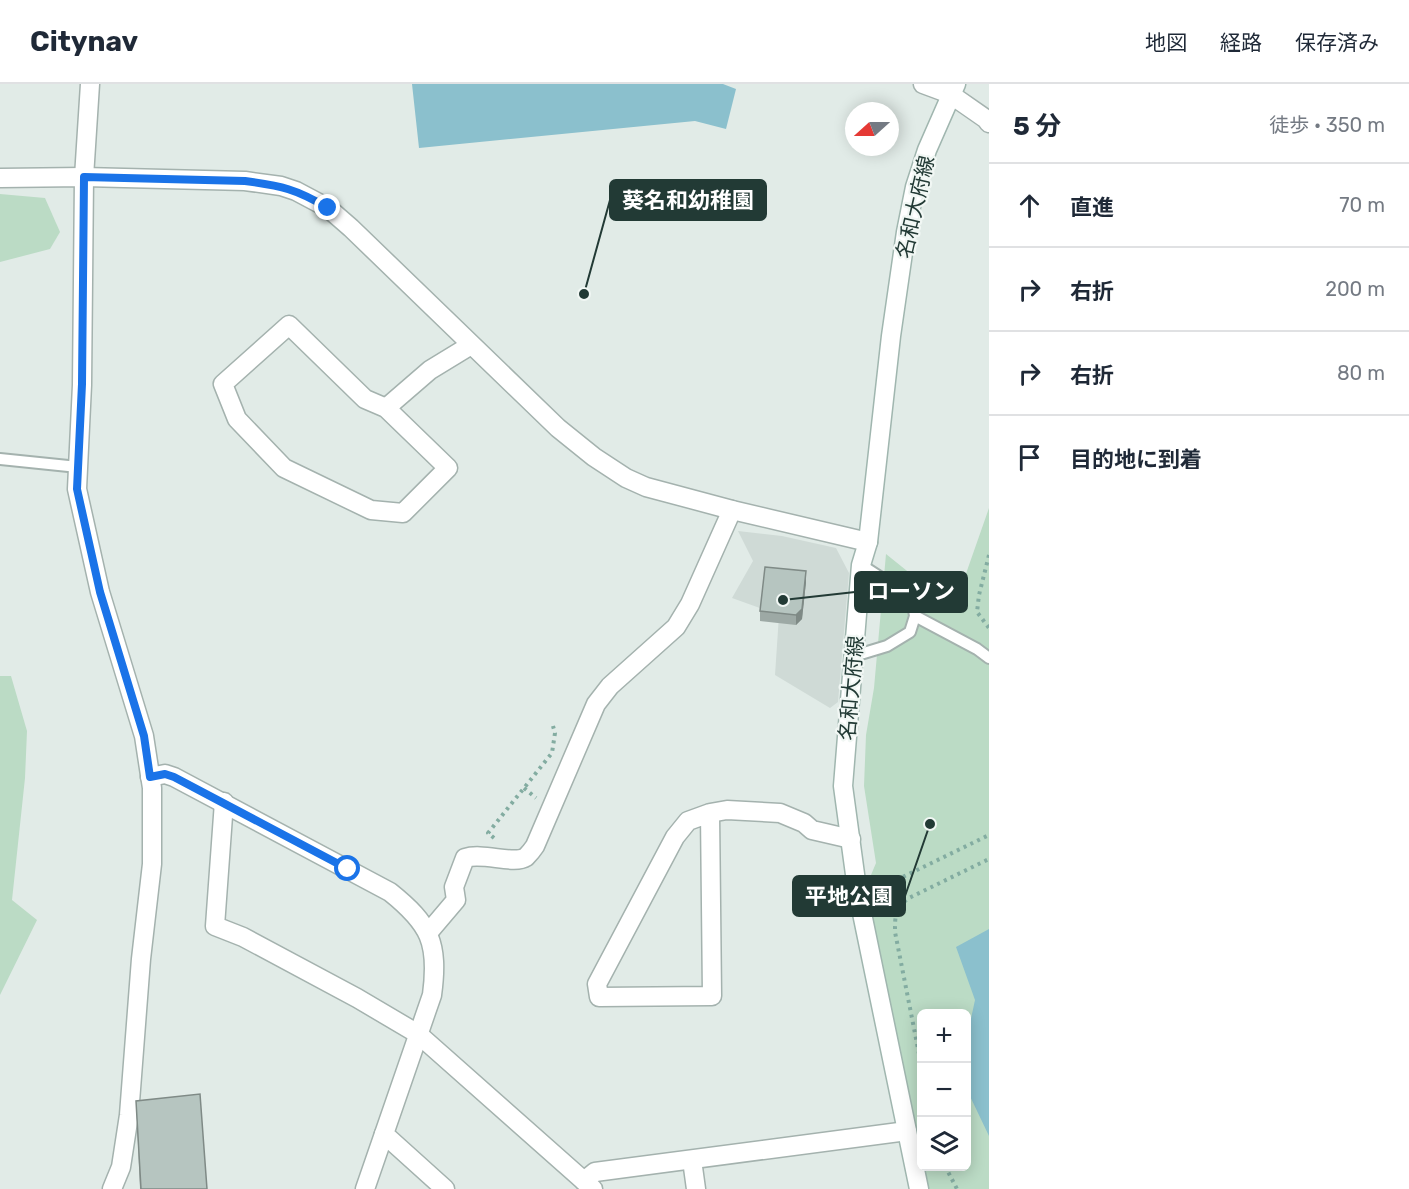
<!DOCTYPE html>
<html lang="ja">
<head>
<meta charset="utf-8">
<style>
  body { margin:0; font-family:Rubik,"Noto Sans JP",sans-serif; background:#f6f6f7; color:#1f2937 }
  .controls { position:absolute; right:18px; bottom:18px; display:grid; overflow:hidden; border-radius:9px; box-shadow:0 3px 15px #0003 }
  .controls button { width:54px; height:54px; display:grid; place-items:center; padding:0; border:0; border-bottom:2px solid #e0e1e3; background:#fff; color:#1f2937; font:30px sans-serif }
  .compass { position:absolute; left:845px; top:18px; width:54px; height:54px; border-radius:50%; background:#fff; box-shadow:0 3px 15px #0003; rotate:249deg }
  .stop { position:absolute; width:18px; height:18px; margin:-14px; border:4px solid #1a73e8; border-radius:50%; background:#fff }
  .stop.end { background:#1a73e8; border-color:#fff; box-shadow:0 2px 6px #0008 }
  .list { margin:0; padding:0; list-style:none }
  h2 { display:flex; justify-content:space-between; align-items:center; height:78px; margin:0; padding:0 24px; font-size:26px }
  h2 small { font-size:20px; font-weight:400; color:#747a83 }
  .list li { display:grid; grid-template-columns:39px 1fr auto; gap:18px; align-items:center; box-sizing:border-box; height:84px; padding:0 24px; border-top:2px solid #e0e1e3 }
  .list b { display:block; font-size:22px; white-space:nowrap }
  .list em { font-size:20px; font-style:normal; color:#747a83 }
  .icon { flex:none; width:33px; height:33px; fill:none; stroke:currentColor; stroke-width:2; stroke-linecap:round; stroke-linejoin:round }
  .map { position:relative; flex:none; width:989px; height:1105px; overflow:hidden }
  header { display:flex; align-items:center; gap:36px; box-sizing:border-box; height:84px; padding:0 30px; background:#fff; border-bottom:2px solid #e0e1e3 }
  header strong { font-size:28px }
  nav { display:flex; gap:33px; margin-inline-start:auto; font-size:21px }
  main { display:flex }
  aside { flex:1; background:#fff }
  .map>svg:first-child { display:block }
</style>
</head>
<body>
<header>
<strong>Citynav</strong>
<nav><a>地図</a><a>経路</a><a>保存済み</a></nav>
</header>
<main>
<div class="map">
<svg width="989" height="1105" viewBox="0 0 989 1105">
  <rect width="100%" height="100%" fill="#e1ebe7"/>
  <!-- built -->
  <path fill="#cfdad6" d="M738 447 782 452 836 464 849 489 838 618 830 624 775 591 779 531 732 514 753 477Z"/>
  <!-- green -->
  <g fill="#bbdbc5">
    <path d="M0 110 45 114 60 148 50 165 0 178Z"/>
    <path d="M989 424V1105H928L923 1083 966 1082V930H922L921 1075 866 803 876 779 864 702 866 651 874 604 886 470 932 507 962 501Z"/>
    <path d="M0 592H11L27 647 25 694 12 816 37 836 0 911Z"/>
  </g>
  <!-- water -->
  <g fill="#8bc0cd">
    <path d="M412 0H723L736 5 726 45 695 37 419 64Z"/>
    <path d="M989 845V1052L967 1006V947L969 944 975 916 956 863Z"/>
  </g>
  <g fill="none" stroke-linecap="round" stroke-linejoin="round">
    <defs>
      <g id="service">
        <path d="M0 375 78 383"/>
        <path d="M915 532 977 565 989 574"/>
        <path d="M854 572 887 562 910 548 915 532 912 514 861 481"/>
      </g>
      <g id="minor">
        <path d="M923 0 950 10 986 35 989 39"/>
        <path d="M84 93 90 0"/>
        <path d="M289 241 365 315 386 324 448 384 403 429 371 426 284 384 237 335 223 300Z"/>
        <path d="M386 324 430 286 471 261"/>
        <path d="M150 693 165 690 174 693 390 808C430 840 439 859 432 911L384 1050 445 1105"/>
        <path d="M224 718 215 842 243 853 357 914 418 950 593 1105"/>
        <path d="M710 729 712 912 599 913 597 900 675 753 688 737 710 729 727 726 780 729 804 739 812 746 851 755"/>
        <path d="M428 849 456 816 454 803 465 774C483 768 514 781 526 773 529 770 533 765 535 762L596 620 610 602 676 543 690 520 732 426"/>
        <path d="M692 1076 696 1105"/>
        <path d="M584 1097 595 1088 907 1047"/>
        <path d="M365 1105 384 1050"/>
      </g>
      <g id="tertiary">
        <path d="M84 93 82 301 77 405 100 508 144 652 152 704V780L141 875 129 1031 121 1083 112 1105"/>
        <path d="M0 94 84 93 245 97 281 102 296 107 328 124 351 144 558 344 594 373 626 394 646 403 732 426 868 458"/>
      </g>
      <path id="secondary" d="M919 1105 857 805 843 702 861 481 868 458 891 252 906 148 915 103 927 66 956 0"/>
    </defs>
    <!-- service casing -->
    <use href="#service" stroke="#a4b2ae" stroke-width="14"/>
    <!-- minor casing -->
    <use href="#minor" stroke="#a4b2ae" stroke-width="21"/>
    <!-- tertiary casing -->
    <use href="#tertiary" stroke="#a4b2ae" stroke-width="21"/>
    <!-- secondary casing -->
    <use href="#secondary" stroke="#a0b6af" stroke-width="21"/>
    <!-- path -->
    <g stroke="#83aca1" stroke-width="4" stroke-dasharray="3 4.5" stroke-linecap="butt">
      <path d="M989 471 979 511 977 528 989 544"/>
      <path d="M524 704 536 714"/>
      <path d="M494 754 488 749 552 669 555 649 553 642"/>
      <path d="M876 806 989 751"/>
      <path d="M922 985 895 848C895 831 895 824 909 814L989 775"/>
      <path d="M945 1082 957 1105"/>
    </g>
    <!-- service -->
    <use href="#service" stroke="#fff" stroke-width="10"/>
    <!-- minor -->
    <use href="#minor" stroke="#fff" stroke-width="18"/>
    <!-- tertiary -->
    <use href="#tertiary" stroke="#fff" stroke-width="18"/>
    <!-- secondary -->
    <use href="#secondary" stroke="#fff" stroke-width="18"/>
  </g>
  <!-- wall -->
  <g fill="#9da9a5">
    <path d="M806 498 802 535 796 541 760 537V527Z"/>
    <path d="M136 1017 207 1105H140Z"/>
  </g>
  <!-- shaded-wall -->
  <path fill="#7f8a86" d="M806 487V498L802 535 796 541V531Z"/>
  <!-- building -->
  <g fill="#b6c5c0" stroke="#7f8a86" stroke-width="1.5">
    <path d="M765 483 806 487 802 525 796 531 760 527Z"/>
    <path d="M200 1010 207 1105H141L136 1017Z"/>
  </g>
  <g fill="none" stroke-linecap="round" stroke-linejoin="round">
    <!-- route -->
    <path stroke="#1a73e8" stroke-width="8" d="M328 124C296 105 282 102 245 97L84 93 82 300 77 405 100 508 144 652 150 693 165 690 174 693 348 785"/>
  </g>
  <g text-anchor="middle" dominant-baseline="central" stroke-width="4.5" stroke-linejoin="round" paint-order="stroke">
    <!-- street labels -->
    <g font-size="21" fill="#223a35" stroke="#f1f7f4">
      <text transform="translate(915 123) rotate(-77)">名和大府線</text>
      <text transform="translate(851 604) rotate(-85)">名和大府線</text>
    </g>
  </g>
  <!-- callouts -->
  <path fill="none" stroke="#223a35" stroke-width="2" d="M584 210L610 116M783 516L855 508M930 740L905 812"/>
  <g fill="#223a35" stroke="#f1f7f4" stroke-width="2">
    <circle cx="584" cy="210" r="6"/>
    <circle cx="783" cy="516" r="6"/>
    <circle cx="930" cy="740" r="6"/>
  </g>
  <g fill="#223a35" stroke="#223a35" stroke-width="2">
    <rect x="610" y="96" width="156" height="40" rx="6"/>
    <rect x="855" y="488" width="112" height="40" rx="6"/>
    <rect x="793" y="792" width="112" height="40" rx="6"/>
  </g>
  <g font-size="22" text-anchor="middle" font-weight="bold" fill="#fff">
    <text x="688" y="124">葵名和幼稚園</text>
    <text x="911" y="515">ローソン</text>
    <text x="849" y="820">平地公園</text>
  </g>
</svg>
<div class="controls">
<button>+</button>
<button>−</button>
<button><svg class="icon" aria-label="layers" viewBox="0 0 24 24"><path d="M12 4l9 5-9 5-9-5zM3 14l9 5 9-5"/></svg></button>
</div>
<svg class="compass" viewBox="-18 -18 36 36"><path d="M0-13l5 13h-10z" fill="#e53935"/><path d="M0 13l5-13h-10z" fill="#747a83"/></svg>
<div class="stop" style="left:348px;top:785px"></div>
<div class="stop end" style="left:328px;top:124px"></div>
</div>
<aside>
<h2>5 分<small>徒歩 · 350 m</small></h2>
<ul class="list">
<li><svg class="icon" aria-label="ahead" viewBox="0 0 24 24"><path d="M12 20V5M6 11l6-6 6 6"/></svg><div><b>直進</b></div><em>70 m</em></li>
<li><svg class="icon" aria-label="right" viewBox="0 0 24 24"><path d="M7 20v-9h11M14 6l5 5-5 5"/></svg><div><b>右折</b></div><em>200 m</em></li>
<li><svg class="icon" aria-label="right" viewBox="0 0 24 24"><path d="M7 20v-9h11M14 6l5 5-5 5"/></svg><div><b>右折</b></div><em>80 m</em></li>
<li><svg class="icon" aria-label="arrive" viewBox="0 0 24 24"><path d="M6 21V4h12l-3 4 3 4H6"/></svg><div><b>目的地に到着</b></div></li>
</ul>
</aside>
</main>
</body>
</html>
